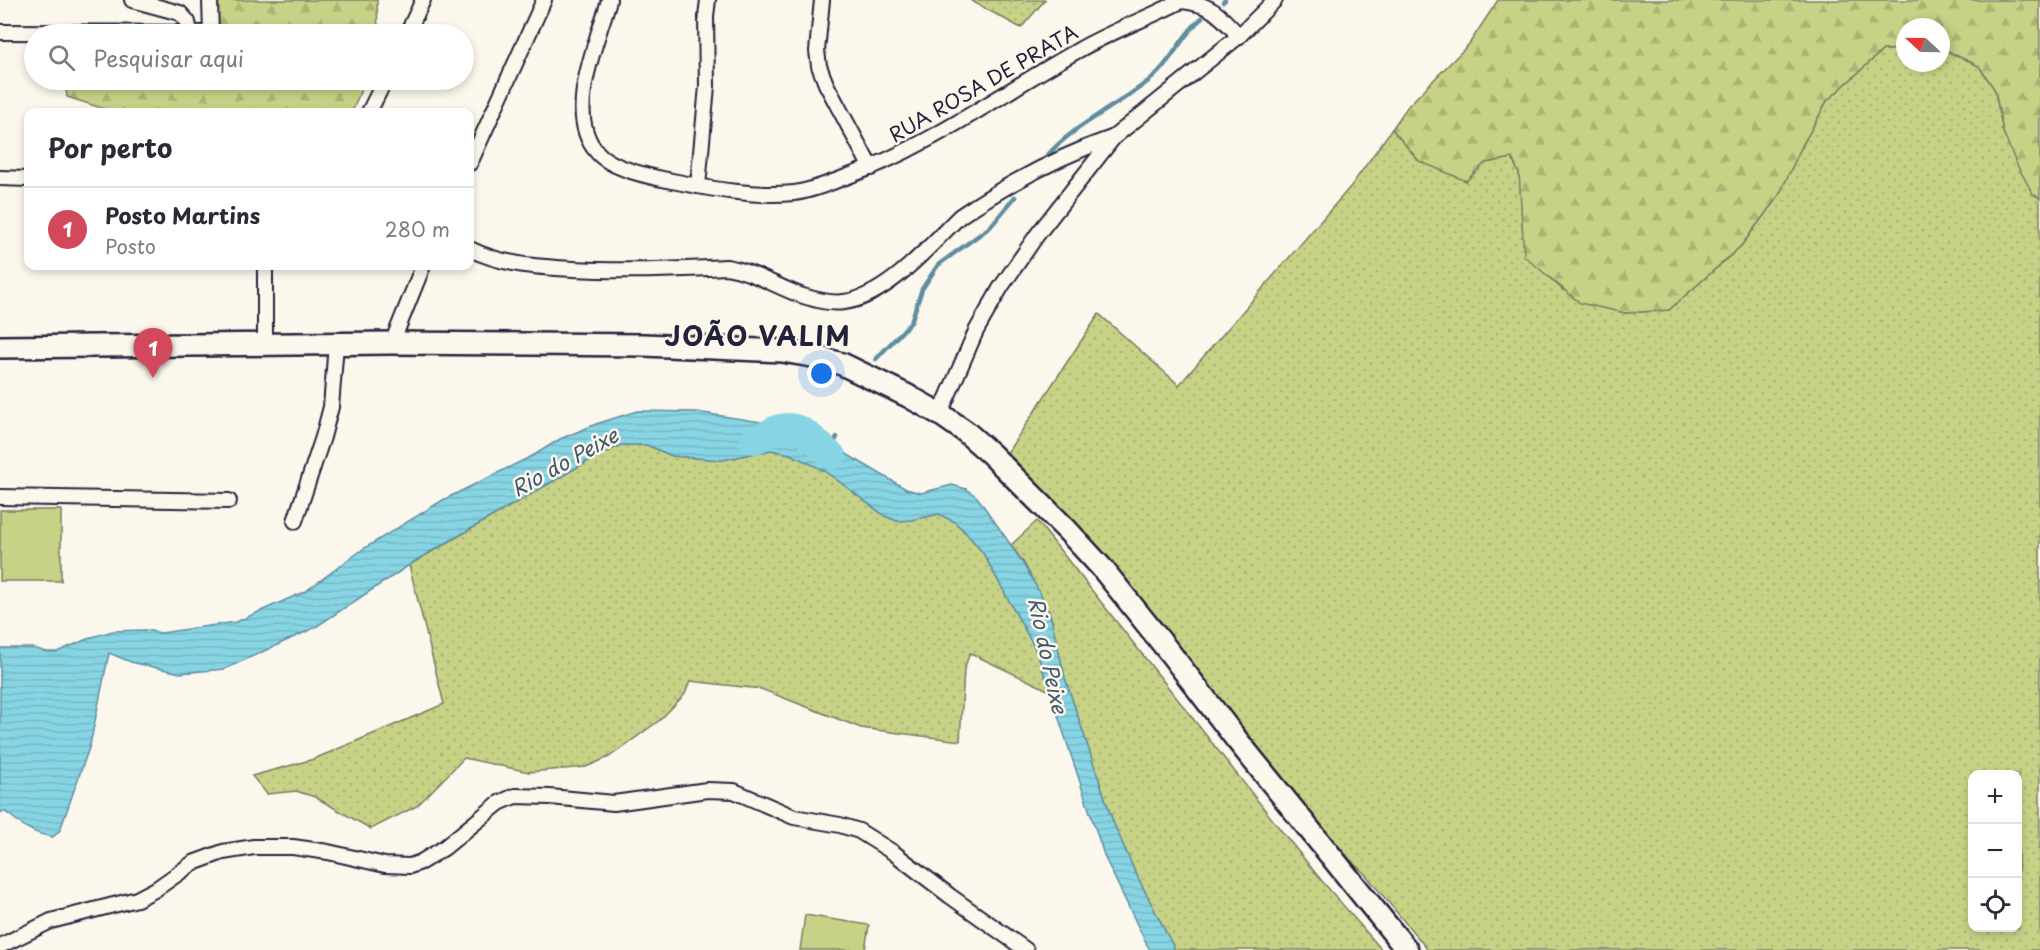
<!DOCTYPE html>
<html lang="pt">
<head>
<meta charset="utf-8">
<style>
  body { margin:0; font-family:"Playpen Sans",sans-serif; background:#f7f7f7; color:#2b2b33 }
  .controls { position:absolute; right:18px; bottom:18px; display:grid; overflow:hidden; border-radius:12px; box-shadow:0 3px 9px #0003 }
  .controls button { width:54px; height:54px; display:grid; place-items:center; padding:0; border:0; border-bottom:2px solid #e1e1e2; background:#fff; color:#2b2b33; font:30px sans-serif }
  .compass { position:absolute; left:1896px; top:18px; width:54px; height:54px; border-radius:50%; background:#fff; box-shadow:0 3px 9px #0003; rotate:292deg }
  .you { position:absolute; left:822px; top:374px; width:21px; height:21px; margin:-15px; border:4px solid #fff; border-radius:50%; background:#1a73e8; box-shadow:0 0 0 9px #1a73e833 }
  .badge { display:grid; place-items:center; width:39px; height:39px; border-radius:50%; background:#d1495b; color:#fff; font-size:20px; font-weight:700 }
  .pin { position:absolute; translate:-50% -50px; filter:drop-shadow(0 2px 3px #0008) }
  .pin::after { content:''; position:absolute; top:32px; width:21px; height:18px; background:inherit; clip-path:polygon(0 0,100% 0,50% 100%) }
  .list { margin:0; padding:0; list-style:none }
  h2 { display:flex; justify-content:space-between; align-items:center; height:78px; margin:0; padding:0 24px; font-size:26px }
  h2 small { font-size:20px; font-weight:400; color:#7c7c81 }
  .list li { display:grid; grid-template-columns:39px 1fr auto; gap:18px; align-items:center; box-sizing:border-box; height:84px; padding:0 24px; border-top:2px solid #e1e1e2 }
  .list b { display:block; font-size:22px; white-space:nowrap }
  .list p { margin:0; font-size:20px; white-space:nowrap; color:#7c7c81 }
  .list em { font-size:20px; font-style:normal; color:#7c7c81 }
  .icon { flex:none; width:33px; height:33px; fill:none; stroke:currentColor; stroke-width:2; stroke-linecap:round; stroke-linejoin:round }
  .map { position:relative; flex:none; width:2040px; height:950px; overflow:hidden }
  .search { position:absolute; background:#fff; box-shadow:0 3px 9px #0003; left:24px; top:24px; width:450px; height:66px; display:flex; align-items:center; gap:15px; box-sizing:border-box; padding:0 21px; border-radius:33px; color:#7c7c81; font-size:22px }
  .panel { position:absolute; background:#fff; box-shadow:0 3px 9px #0003; left:24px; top:108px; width:450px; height:162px; border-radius:12px }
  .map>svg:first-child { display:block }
</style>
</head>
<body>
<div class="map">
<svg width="2040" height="950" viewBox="0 0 2040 950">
  <defs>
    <pattern id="green-dots" width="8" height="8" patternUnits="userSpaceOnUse" patternTransform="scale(1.5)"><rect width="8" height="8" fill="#c8d286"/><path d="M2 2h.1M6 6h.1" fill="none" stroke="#acb475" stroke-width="1.8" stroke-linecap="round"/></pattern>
    <pattern id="forest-firs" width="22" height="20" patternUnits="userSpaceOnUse" patternTransform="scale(1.5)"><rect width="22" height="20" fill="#c8d286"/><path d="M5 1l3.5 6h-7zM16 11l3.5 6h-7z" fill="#acb475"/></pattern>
    <pattern id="water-rules" width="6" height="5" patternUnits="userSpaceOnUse" patternTransform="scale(1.5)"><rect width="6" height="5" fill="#87d5e4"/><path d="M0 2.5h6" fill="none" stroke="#74b7c4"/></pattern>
  </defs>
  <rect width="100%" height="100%" fill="#fbf7ec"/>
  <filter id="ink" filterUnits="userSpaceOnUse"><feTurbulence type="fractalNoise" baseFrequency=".0167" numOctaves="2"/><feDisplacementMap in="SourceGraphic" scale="12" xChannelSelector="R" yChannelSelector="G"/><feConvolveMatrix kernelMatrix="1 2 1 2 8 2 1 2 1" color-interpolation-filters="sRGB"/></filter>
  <g filter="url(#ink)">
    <!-- green -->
    <g fill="url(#green-dots)" stroke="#757a60" stroke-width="1.5" fill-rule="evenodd">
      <path d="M970 0H1045L1021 28Z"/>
      <path d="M1941 48 1979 66 1995 90 2003 132 2033 194 2040 198V950H1428L1365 874 1353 863 1298 801 1036 483 1007 453 1099 314 1179 385 1351 186 1392 129 1419 161 1485 163 1512 158 1519 173 1523 208 1545 273 1562 289 1625 313 1669 310 1741 246 1779 195 1801 148 1827 101 1883 50 1905 49V63H1941ZM1972 774H2018V928H1972Z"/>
      <path d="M621 445H647L672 456 722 460 771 450 790 454 812 463 840 482 885 516 897 521 911 520 939 514 955 522 968 535 983 553 1037 652 1050 691 970 653 964 669 960 741 861 728 761 689 690 681 685 694 660 720 609 757 586 767 529 772 464 758 417 806 371 829 315 797 296 791 267 794 252 776 314 759 444 704 409 565 588 461Z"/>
      <path d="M1037 521 1284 834 1322 881 1382 950H1175L1135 872 1113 822 1065 678 1050 614 1025 565 1011 545Z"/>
    </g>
    <!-- forest -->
    <g fill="url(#forest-firs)" stroke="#757a60" stroke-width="1.5">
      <path d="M204 0H377L378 34H205Z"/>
      <path d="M1498 0H2040V198L2033 194 2016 163 2003 132 1995 90 1979 66 1941 48V27H1905V49L1883 50 1827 101 1801 148 1779 195 1741 246 1669 310 1625 313 1580 303 1524 256 1519 173 1512 158 1485 163 1466 181 1419 161 1392 129 1408 106 1469 44Z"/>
      <path d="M65 80H365L352 112H114L67 97Z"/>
    </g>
    <!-- pitch -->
    <g fill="#c8d286" stroke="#757a60" stroke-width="1.5">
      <rect x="0" y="510" width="61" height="71"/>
      <path d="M805 915 869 925 865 950H800Z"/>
    </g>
    <!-- water -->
    <path fill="url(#water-rules)" stroke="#5f8da0" stroke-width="1.5" d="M637 411 696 412 781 425 809 432 906 489 921 493 952 485 966 489 977 497C1004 535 1031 571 1050 614L1065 678 1113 822 1135 872 1175 950H1150L1146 943 1105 858 1037 652 983 553 968 535 955 522 939 514 911 520 897 521 885 516 825 471 790 454 771 450 722 460 672 456 647 445H621L588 461 420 558 314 628 225 669 180 673 131 662 109 653 90 745 60 830 53 837C39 835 27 830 16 820 12 817 9 814 4 811L0 813V648H33L47 652H57L92 637 113 631 146 630 161 633 236 622 306 591 363 549 443 500 536 454 560 439 596 424Z"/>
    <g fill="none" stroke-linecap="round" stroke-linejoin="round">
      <!-- stream -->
      <g stroke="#5f8da0" stroke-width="4.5">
        <path d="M1223 2 1225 0"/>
        <path d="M1047 156C1073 125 1120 105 1152 78 1173 61 1181 35 1202 18"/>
        <path d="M876 359 911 322 922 289 938 265 990 227 1015 197"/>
        <path d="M830 451 837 437"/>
      </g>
      <!-- river -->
      <path stroke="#87d5e4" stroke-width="28" d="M754 440C763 438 770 431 780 428 802 422 817 444 832 456"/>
      <defs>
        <g id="minor">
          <path d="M132 0 180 13 188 22 190 32"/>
          <path d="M609 0C598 41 563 114 597 152 611 169 651 177 672 181 711 189 754 197 794 193 812 191 829 183 846 177 929 147 1000 94 1077 51 1111 31 1149 18 1183 0"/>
          <path d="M822 0 817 51 819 66 826 84 871 168"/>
          <path d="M1182 1C1211 4 1220 15 1239 36"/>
          <path d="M0 32 211 33 210 0"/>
          <path d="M407 34 423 0"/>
          <path d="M369 112 385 80"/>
          <path d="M470 163 544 0"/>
          <path d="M0 178 28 179"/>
          <path d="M698 186 707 86 706 16 708 0"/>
          <path d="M470 249C502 265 537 267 573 269 624 272 675 270 726 267 753 271 777 287 803 296 816 300 830 304 844 302 887 297 930 245 960 216 1009 183 1059 156 1114 137"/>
          <path d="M392 343 423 266"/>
          <path d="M265 345V266"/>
          <path d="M940 414 976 331 1001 287 1037 235 1114 137 1239 36 1275 0"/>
          <path d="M0 497 229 501"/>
          <path d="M295 521 323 437 331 407 336 344"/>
          <path d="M0 946 51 921 137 899 156 889 193 863 223 852 254 847H293L328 852 385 865 410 866 421 862 444 848 499 803 515 796 550 797 614 803 707 790 734 791 794 817 840 825 859 831 894 853 950 896 1026 950"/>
        </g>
        <path id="primary" d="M0 347 392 343 644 345 782 351 812 356 842 364 908 396 940 414 966 432 991 454 1067 530 1102 568 1170 653 1237 740 1407 950"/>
      </defs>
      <!-- minor casing -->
      <use href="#minor" stroke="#22223b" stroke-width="18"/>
      <!-- primary casing -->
      <use href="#primary" stroke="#22223b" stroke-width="26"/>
      <!-- minor -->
      <use href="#minor" stroke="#fbf7ec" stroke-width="14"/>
      <!-- primary -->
      <use href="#primary" stroke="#fbf7ec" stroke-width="21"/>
    </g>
  </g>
  <g text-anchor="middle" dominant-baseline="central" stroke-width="5" stroke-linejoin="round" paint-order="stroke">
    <!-- street labels -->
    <g font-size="20" fill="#22223b" stroke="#fbf7ec">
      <text transform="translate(983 83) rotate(-30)">RUA ROSA DE PRATA</text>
    </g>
    <!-- water labels -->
    <g font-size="21" font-style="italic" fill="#40586e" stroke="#fbf7ec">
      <text transform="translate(564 461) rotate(-29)">Rio do Peixe</text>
      <text transform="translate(1049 655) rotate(78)">Rio do Peixe</text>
    </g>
    <!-- district labels -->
    <g font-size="26" font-weight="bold" letter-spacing="1.5" fill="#22223b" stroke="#fbf7ec">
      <text x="758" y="335">JOÃO VALIM</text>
    </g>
  </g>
</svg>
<div class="controls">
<button>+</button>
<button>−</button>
<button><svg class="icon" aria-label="locate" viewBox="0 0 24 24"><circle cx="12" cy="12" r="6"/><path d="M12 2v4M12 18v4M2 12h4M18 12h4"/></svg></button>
</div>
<svg class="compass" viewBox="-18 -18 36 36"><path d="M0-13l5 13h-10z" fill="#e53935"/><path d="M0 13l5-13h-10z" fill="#7c7c81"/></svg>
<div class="you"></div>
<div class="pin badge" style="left:153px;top:378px">1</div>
<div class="search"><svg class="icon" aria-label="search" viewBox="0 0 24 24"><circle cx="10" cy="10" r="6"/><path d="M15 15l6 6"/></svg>Pesquisar aqui</div>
<section class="panel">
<h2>Por perto<small></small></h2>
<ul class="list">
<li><span class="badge">1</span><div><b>Posto Martins</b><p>Posto</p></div><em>280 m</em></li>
</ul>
</section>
</div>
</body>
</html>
